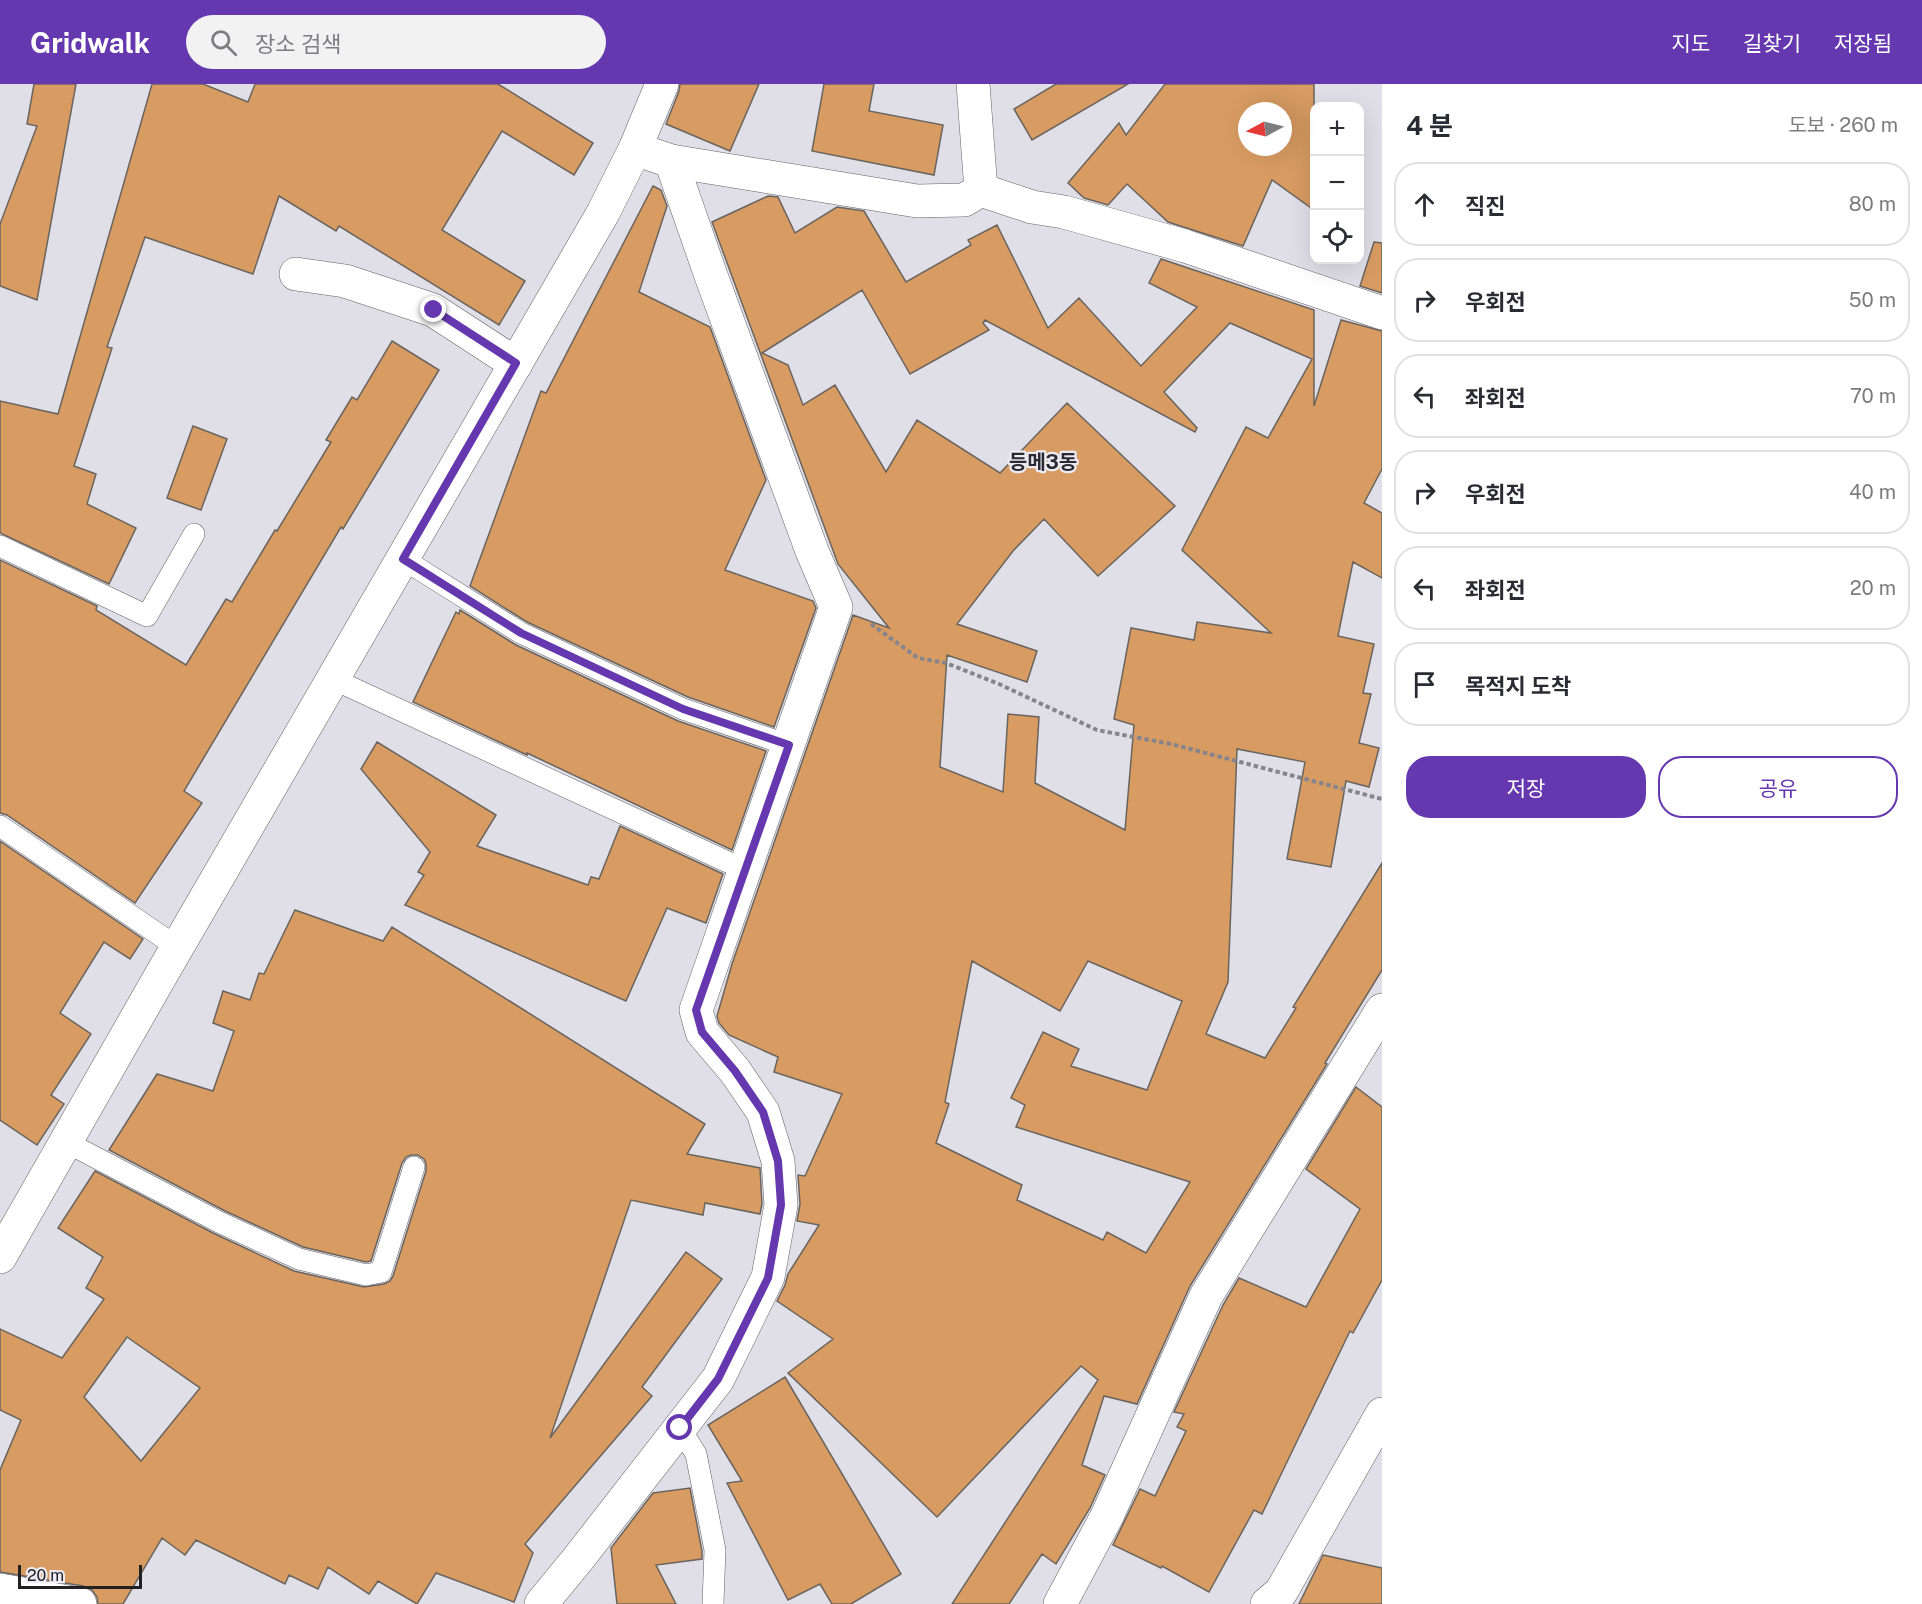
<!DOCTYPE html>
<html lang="ko">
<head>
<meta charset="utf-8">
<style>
  body { margin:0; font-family:"Public Sans","Noto Sans KR",sans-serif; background:#f2f2f3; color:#2b2b33 }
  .controls { position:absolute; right:18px; top:18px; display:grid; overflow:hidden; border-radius:12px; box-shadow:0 6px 24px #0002 }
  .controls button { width:54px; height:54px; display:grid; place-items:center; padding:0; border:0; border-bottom:2px solid #e1e1e2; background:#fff; color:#2b2b33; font:30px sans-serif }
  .compass { position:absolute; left:1238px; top:18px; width:54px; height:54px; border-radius:50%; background:#fff; box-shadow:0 6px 24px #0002; rotate:263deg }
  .scale { position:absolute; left:18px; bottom:15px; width:124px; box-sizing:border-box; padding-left:6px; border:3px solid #212124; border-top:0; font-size:16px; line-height:21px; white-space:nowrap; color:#212124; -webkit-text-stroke:4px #edecf5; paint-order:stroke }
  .stop { position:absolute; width:18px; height:18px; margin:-14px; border:4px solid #6638af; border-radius:50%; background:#fff }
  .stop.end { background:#6638af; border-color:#fff; box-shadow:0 2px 6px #0008 }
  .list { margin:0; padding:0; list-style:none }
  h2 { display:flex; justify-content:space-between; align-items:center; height:78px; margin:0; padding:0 24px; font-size:26px }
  h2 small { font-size:20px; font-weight:400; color:#7c7c81 }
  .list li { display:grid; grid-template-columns:39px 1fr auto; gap:18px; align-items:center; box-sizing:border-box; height:84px; margin:0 12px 12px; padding:0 12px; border:2px solid #e1e1e2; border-radius:24px }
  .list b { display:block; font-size:22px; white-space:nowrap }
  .list em { font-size:20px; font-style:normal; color:#7c7c81 }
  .actions { display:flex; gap:12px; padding:18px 24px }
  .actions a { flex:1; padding:14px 0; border:2px solid #6638af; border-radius:24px; text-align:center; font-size:21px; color:#6638af }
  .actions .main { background:#6638af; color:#fff }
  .icon { flex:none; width:33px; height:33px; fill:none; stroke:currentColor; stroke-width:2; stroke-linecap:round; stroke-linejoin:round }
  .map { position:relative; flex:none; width:1382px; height:1520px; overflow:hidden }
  header { display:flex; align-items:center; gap:36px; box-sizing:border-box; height:84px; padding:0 30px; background:#6638af; color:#fff }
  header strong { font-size:28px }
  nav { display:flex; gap:33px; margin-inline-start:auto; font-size:21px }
  .search { width:420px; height:54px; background:#f2f2f3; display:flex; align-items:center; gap:15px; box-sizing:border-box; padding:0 21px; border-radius:33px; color:#7c7c81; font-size:22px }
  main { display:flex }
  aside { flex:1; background:#fff }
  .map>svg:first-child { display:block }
</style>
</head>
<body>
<header>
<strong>Gridwalk</strong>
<div class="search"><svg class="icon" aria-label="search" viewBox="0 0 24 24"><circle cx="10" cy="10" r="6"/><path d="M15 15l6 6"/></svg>장소 검색</div>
<nav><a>지도</a><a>길찾기</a><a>저장됨</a></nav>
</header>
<main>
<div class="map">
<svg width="1382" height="1520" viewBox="0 0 1382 1520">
  <rect width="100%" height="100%" fill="#e0dfe7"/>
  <!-- building -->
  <g fill="#d89b62" stroke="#6a645f" stroke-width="1.5" fill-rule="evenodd">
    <path d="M34 0H76L37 216 0 202V140L37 42 27 40Z"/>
    <path d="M152 0H203L248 18 255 0H498L593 59 574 91 502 47 442 146 525 197 499 241 339 142 336 147 279 112 253 190 145 153 107 263 112 264 74 382 96 390 87 420 136 444 109 500 0 449V317L58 330Z"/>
    <path d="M680 0H759L730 67 666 40 679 7Z"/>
    <path d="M824 0H874L869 27 943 41 934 91 812 67Z"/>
    <path d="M1056 0H1128L1032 56 1014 25Z"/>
    <path d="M1165 0H1314V126L1272 96 1243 162 1168 138 1127 100 1108 121 1084 114 1068 99 1119 39 1126 51ZM1247 27H1283V63H1247Z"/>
    <path d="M653 102 661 106 667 122 639 208 710 243 766 396 725 486 813 517 816 524 774 643 688 613 527 538 470 502 541 307 546 309Z"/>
    <path d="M768 112 778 113 795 149 837 123 864 127 906 198 971 161 968 156 997 141 1048 244 1079 214 1141 282 1197 223 1149 199 1161 175 1314 226V322L1341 236 1382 247V385L1364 419 1382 429V494L1353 478 1338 552 1374 560 1363 609 1371 610 1359 659 1379 664 1369 703 1346 697 1331 783 1287 775 1305 678 1237 665 1228 898 1206 950 1265 974 1296 924 1293 923 1382 779V886L1325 979 1327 980 1190 1202 1137 1320 1104 1312 1082 1381 1105 1391 1090 1424 1056 1480 1042 1470 1009 1520H952L1098 1296 1081 1282 937 1433 788 1289 833 1255 777 1217 785 1201 788 1190 819 1141 797 1137 800 1120 798 1091 805 1092 842 1010 774 988 778 973 729 951 719 939 717 932 732 880 853 531 889 544 838 480 712 138ZM862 206 910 290 989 246 983 239 985 236 1195 348 1197 344 1164 308 1230 239 1312 275 1268 354 1246 343 1182 466 1271 549 1197 538 1194 556 1131 544 1114 635 1134 641 1125 746 1035 699 1039 633 1008 630 1003 708 940 683 947 571 1027 598 1037 567 957 540 1013 467 1044 435 1098 492 1175 422 1067 319 1000 389 917 336 886 388 835 301 803 321 788 281 762 269ZM972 877 1060 927 1088 877 1182 917 1147 1006 1071 982 1079 965 1043 948 1011 1014 1025 1021 1016 1043 1190 1098 1146 1169 1107 1148 1103 1156 1017 1116 1022 1101 936 1059 949 1020 945 1018Z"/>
    <path d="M1374 158 1382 159V209L1360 202Z"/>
    <path d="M392 257 439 286 343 445 341 443 184 707 202 719 135 819 7 731 0 729V476L97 522 96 526 186 581 226 515 232 518 275 446 277 447 331 358 326 356 352 313 357 316Z"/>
    <path d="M193 342 227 355 201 426 167 414Z"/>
    <path d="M460 526 516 561 678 637 766 667 732 766 527 669V671L413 618 456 528 459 530Z"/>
    <path d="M377 658 496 731 477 762 588 801 591 793 599 795 620 742 723 790 706 839 667 824 626 917 405 821 424 791 418 788 430 768 361 685Z"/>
    <path d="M0 757 143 855 130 875 104 858 60 929 91 950 51 1011 64 1020 37 1061 0 1036Z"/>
    <path d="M295 826 383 857 392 843 705 1040 687 1070 760 1084 762 1120 760 1130 705 1119 703 1131 631 1116 550 1354 686 1168 722 1195 642 1303 652 1312 525 1460 533 1469 514 1518 436 1489 417 1520 378 1497 369 1510 328 1483 318 1505 289 1491 285 1500 196 1456 185 1471 162 1454 123 1520H98L97 1513 92 1506 83 1502 0 1488V1386L21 1336 0 1326V1245L62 1274 104 1215 86 1204 103 1173 58 1144 95 1087 213 1149 294 1187 364 1203 384 1200 390 1197 393 1192 426 1087V1080L424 1075 418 1071H411L406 1073 402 1079 371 1177 366 1178 303 1163 225 1127 109 1066 157 990 213 1007 234 947 213 939 223 907 250 916 259 889 264 890ZM127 1253 200 1304 141 1377 84 1313Z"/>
    <path d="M1356 1003 1382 1023V1196L1353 1249 1350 1247 1262 1430 1254 1426 1209 1508 1162 1482 1161 1484 1113 1461 1140 1405 1155 1412 1186 1347 1177 1343 1184 1330 1174 1328 1223 1221 1239 1194 1306 1223 1360 1125 1306 1085Z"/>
    <path d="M785 1293 901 1490 851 1520H832L820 1500 788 1516 727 1399 742 1397 708 1341Z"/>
    <path d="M690 1404 702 1467V1475L656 1481 676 1520H617L611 1464 653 1409Z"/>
    <path d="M1323 1471 1382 1484V1520H1299Z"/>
  </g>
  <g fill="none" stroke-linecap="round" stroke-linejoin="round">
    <defs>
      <g id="lane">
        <path d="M0 462 147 532 194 450"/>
        <path d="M403 475 521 549 683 625 788 661"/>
        <path d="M333 595 745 786"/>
        <path d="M0 742 177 863"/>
        <path d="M66 1058 219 1138 299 1175 366 1191 381 1188 414 1083"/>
        <path d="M680 1344 696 1370 715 1466 713 1520"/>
      </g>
      <g id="street">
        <path d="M671 77 917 117 964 116 981 106 973 0"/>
        <path d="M981 106 1032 123 1064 128 1185 162 1382 229"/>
        <path d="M296 190 345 197 433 226 516 280"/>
        <path d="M0 1506 80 1520"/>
        <path d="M541 1520 578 1475 718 1295 768 1193 781 1121 778 1077 763 1028 735 987 702 948 696 926 836 523 812 467 710 189 671 77 635 65"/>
        <path d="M1060 1520 1107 1432 1206 1212 1382 926"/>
        <path d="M1267 1520 1281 1508 1382 1330"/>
      </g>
      <path id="secondary" d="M0 1173 160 893 603 129 635 65 662 0"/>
    </defs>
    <!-- lane casing -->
    <use href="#lane" stroke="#626168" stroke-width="22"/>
    <!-- street casing -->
    <use href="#street" stroke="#626168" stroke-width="34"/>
    <!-- secondary casing -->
    <use href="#secondary" stroke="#626168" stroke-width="34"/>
    <!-- path -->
    <path stroke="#85858b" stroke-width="4" stroke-dasharray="4.5 3" stroke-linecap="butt" d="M871 540 918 574 946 579 999 600 1097 646 1171 660 1382 715"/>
    <!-- lane -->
    <use href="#lane" stroke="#fff" stroke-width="21"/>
    <!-- street -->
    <use href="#street" stroke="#fff" stroke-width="33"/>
    <!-- secondary -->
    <use href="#secondary" stroke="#fff" stroke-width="33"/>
  </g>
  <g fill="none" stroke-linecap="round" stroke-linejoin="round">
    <!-- route -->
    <path stroke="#6638af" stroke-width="8" d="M434 226 516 279 403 475 521 549 683 625 789 661 696 926 702 948 735 987 763 1028 778 1077 781 1121 768 1194 718 1295 680 1344"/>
  </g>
  <g text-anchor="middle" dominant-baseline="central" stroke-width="4.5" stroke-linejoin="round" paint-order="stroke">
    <!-- quarter labels -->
    <g font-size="20" font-weight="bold" fill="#2b2a30" stroke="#edecf5">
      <text x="1043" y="378">등메3동</text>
    </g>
  </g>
</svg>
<div class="controls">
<button>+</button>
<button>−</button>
<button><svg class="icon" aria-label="locate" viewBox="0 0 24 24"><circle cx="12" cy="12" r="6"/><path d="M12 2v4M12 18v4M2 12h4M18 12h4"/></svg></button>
</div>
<svg class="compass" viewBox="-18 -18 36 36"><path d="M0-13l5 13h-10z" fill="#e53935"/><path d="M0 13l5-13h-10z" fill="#7c7c81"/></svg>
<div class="scale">20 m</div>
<div class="stop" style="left:680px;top:1344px"></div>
<div class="stop end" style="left:434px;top:226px"></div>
</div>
<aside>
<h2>4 분<small>도보 · 260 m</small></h2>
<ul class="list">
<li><svg class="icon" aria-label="ahead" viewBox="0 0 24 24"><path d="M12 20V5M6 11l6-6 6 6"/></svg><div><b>직진</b></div><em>80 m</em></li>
<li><svg class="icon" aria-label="right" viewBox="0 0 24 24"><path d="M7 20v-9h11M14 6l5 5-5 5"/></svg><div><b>우회전</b></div><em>50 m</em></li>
<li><svg class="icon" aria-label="left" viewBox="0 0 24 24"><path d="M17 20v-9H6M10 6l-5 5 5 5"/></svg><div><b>좌회전</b></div><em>70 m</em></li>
<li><svg class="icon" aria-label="right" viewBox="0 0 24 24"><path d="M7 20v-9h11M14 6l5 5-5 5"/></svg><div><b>우회전</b></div><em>40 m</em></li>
<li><svg class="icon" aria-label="left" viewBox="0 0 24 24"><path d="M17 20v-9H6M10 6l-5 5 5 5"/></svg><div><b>좌회전</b></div><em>20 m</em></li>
<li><svg class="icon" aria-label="arrive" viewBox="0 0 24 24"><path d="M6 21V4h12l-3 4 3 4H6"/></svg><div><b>목적지 도착</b></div></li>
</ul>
<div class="actions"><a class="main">저장</a><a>공유</a></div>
</aside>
</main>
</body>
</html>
